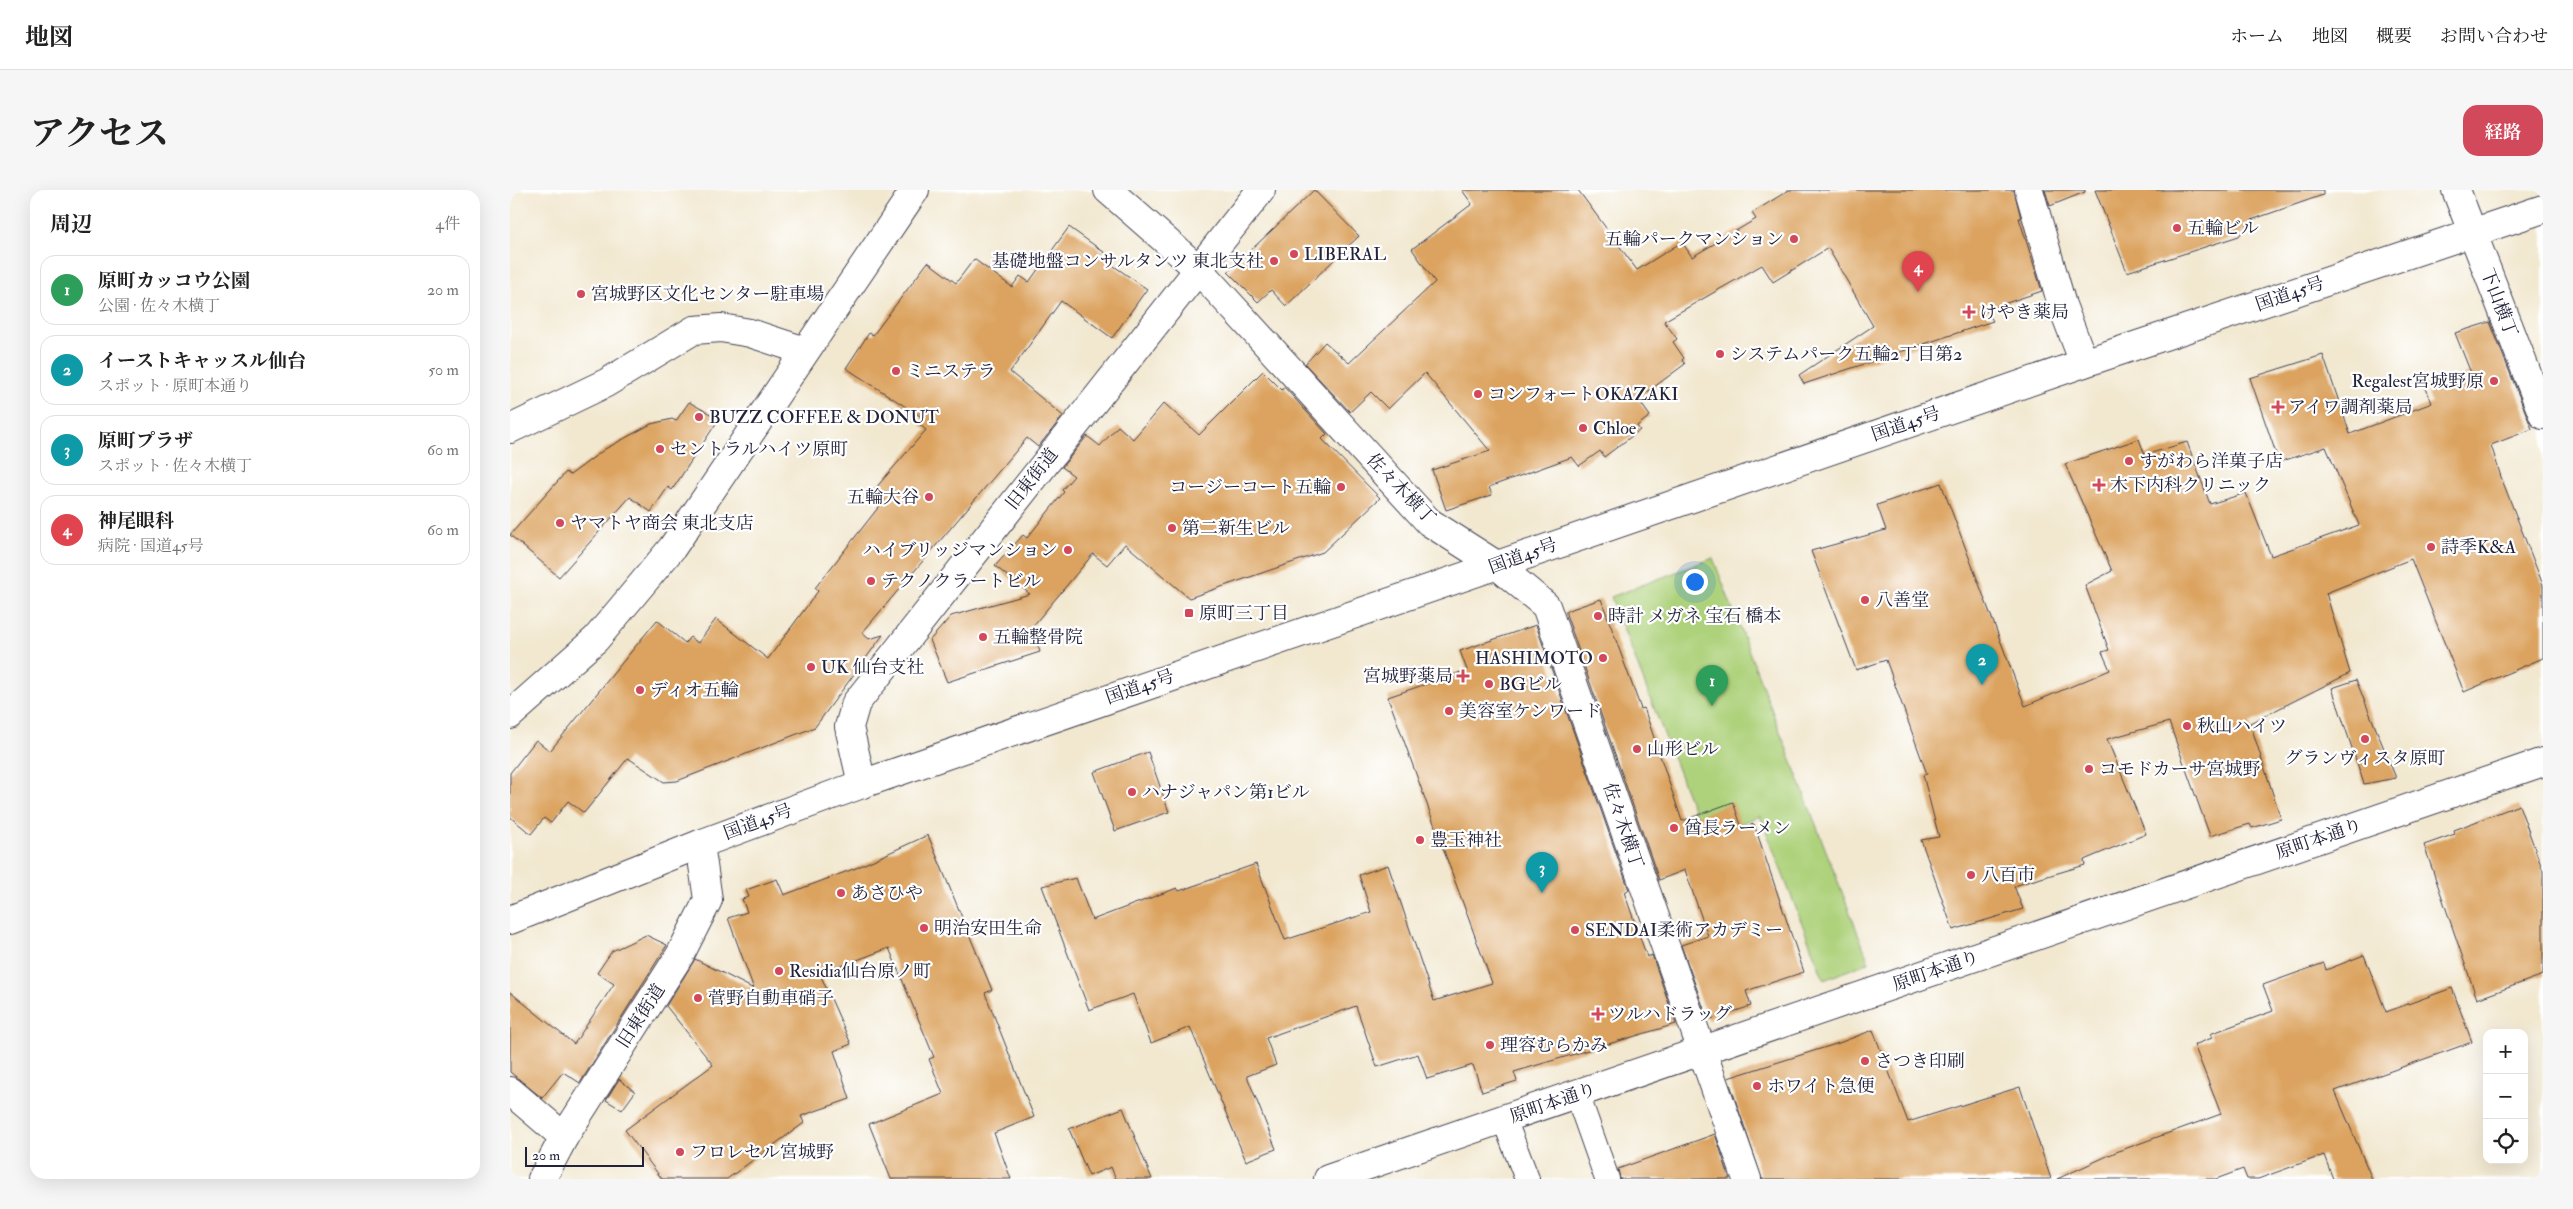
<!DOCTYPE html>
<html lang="ja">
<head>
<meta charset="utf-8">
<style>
  body { margin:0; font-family:"IM FELL Double Pica","Noto Serif JP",serif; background:#f6f6f6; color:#222 }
  .controls { position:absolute; right:15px; bottom:15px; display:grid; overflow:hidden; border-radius:10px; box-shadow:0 5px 20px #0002 }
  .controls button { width:45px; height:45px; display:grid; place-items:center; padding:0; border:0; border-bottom:1px solid #e0e0e0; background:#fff; color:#222; font:25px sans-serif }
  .scale { position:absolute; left:15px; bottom:12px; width:119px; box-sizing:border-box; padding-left:5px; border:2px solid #22223b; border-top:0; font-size:14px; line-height:18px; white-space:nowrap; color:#22223b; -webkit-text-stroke:4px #fff; paint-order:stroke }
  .you { position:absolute; left:1184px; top:391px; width:18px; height:18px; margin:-12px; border:4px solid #fff; border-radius:50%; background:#1a73e8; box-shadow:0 0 0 8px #1a73e833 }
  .badge { display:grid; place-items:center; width:32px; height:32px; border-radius:50%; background:#d1495b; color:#fff; font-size:16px; font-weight:700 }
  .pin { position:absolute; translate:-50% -41px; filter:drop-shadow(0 1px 2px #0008) }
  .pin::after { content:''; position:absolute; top:26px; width:18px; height:15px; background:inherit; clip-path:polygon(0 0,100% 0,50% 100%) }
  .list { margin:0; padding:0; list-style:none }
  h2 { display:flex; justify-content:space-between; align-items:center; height:65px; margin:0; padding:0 20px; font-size:21px }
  h2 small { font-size:16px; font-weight:400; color:#767676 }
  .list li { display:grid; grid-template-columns:32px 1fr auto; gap:15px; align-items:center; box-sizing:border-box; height:70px; margin:0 10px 10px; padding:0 10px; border:1px solid #e0e0e0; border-radius:15px }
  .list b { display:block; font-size:19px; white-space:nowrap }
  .list p { margin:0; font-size:16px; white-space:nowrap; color:#767676 }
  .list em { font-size:16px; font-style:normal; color:#767676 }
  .icon { flex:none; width:28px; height:28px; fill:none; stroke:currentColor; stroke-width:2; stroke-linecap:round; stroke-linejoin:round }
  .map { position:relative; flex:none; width:2033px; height:989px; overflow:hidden; border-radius:15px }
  header { display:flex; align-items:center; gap:30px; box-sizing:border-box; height:70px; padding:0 25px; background:#fff; border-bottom:1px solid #e0e0e0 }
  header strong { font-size:24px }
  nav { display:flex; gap:28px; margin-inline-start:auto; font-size:18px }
  .intro { display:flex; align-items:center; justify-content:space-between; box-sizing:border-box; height:120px; padding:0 30px }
  h1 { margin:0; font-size:35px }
  .button { padding:12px 22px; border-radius:15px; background:#d1495b; color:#fff; font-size:18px; font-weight:700 }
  main { display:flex; gap:30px; padding:0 30px }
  aside { flex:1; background:#fff; border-radius:15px; box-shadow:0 5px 20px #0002 }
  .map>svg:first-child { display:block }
</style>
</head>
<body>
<header>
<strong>地図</strong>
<nav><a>ホーム</a><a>地図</a><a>概要</a><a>お問い合わせ</a></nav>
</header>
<div class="intro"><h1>アクセス</h1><a class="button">経路</a></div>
<main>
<aside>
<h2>周辺<small>4件</small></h2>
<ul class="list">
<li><span class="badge" style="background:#2e9e5b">1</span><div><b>原町カッコウ公園</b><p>公園 · 佐々木横丁</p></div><em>20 m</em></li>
<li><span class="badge" style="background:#0f9aa8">2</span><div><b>イーストキャッスル仙台</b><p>スポット · 原町本通り</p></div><em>50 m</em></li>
<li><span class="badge" style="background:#0f9aa8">3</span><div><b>原町プラザ</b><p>スポット · 佐々木横丁</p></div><em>60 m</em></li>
<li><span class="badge" style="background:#e0444e">4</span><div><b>神尾眼科</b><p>病院 · 国道45号</p></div><em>60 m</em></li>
</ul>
</aside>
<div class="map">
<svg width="2033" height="989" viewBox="0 0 2033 989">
  <rect width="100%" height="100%" fill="#fff"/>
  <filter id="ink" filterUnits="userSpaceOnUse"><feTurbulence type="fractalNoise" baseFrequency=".02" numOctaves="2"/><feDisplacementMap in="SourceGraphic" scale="10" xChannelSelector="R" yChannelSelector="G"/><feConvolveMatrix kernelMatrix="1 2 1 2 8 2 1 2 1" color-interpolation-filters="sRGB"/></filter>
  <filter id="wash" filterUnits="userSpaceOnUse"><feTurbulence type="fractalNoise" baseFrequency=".0096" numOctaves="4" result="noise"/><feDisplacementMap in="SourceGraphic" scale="20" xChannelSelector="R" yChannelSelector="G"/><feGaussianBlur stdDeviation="1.12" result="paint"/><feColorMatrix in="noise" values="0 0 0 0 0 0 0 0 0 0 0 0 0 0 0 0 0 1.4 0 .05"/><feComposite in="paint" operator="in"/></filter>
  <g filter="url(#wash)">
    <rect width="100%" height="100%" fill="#f2e8d0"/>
    <!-- green -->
    <path fill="#aed27b" stroke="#687a5b" d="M1203 368 1359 772 1314 790 1250 626 1194 647 1101 407Z"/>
    <g id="blocks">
      <!-- building -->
      <g fill="#dba35e">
        <path d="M804 0 849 46 776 116 761 100 748 112 718 82Z"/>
        <path d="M952 0H1068L1127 80 1172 52 1182 67 1246 29 1242 23 1279 0H1504L1511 28H1509L1532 101 1476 120 1483 131 1294 194 1289 185 1363 136 1318 58 1263 92 1252 75 1154 131 1167 149 1163 152 1174 168 1172 170 1175 174 1128 209 1140 226 1127 236 1130 240 1094 267 1090 261 1069 276 1062 267 979 297 982 305 936 320 922 280 980 261 915 183 878 219 861 202 840 222 795 174 815 152 839 173 925 92 902 59 962 14Z"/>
        <path d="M1535 0H1575V2L1540 16Z"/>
        <path d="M1585 0H1813V5L1741 30 1729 46 1617 82Z"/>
        <path d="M559 37 602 68 598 72 637 99 602 148 551 111 500 182 553 226 528 257 517 248 352 443 359 449 373 445 305 537 167 591 154 592 118 568 74 623 58 611 41 633 34 628 21 644 0 627V583L26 550 40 561 147 430 175 453 180 447 188 453 206 429 258 469 308 401 305 398 375 309 364 300 416 240 409 234 413 228 336 178 359 143 363 145 418 72 446 93 464 69 502 97 510 86 519 92Z"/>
        <path d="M1980 132 2022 239 1981 255 1991 287 2033 395V468L1954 502 1901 369 1816 403 1840 483 1740 533 1771 629 1742 638 1740 634 1700 646 1659 532 1597 549 1636 644 1574 670 1575 675 1504 696 1513 719 1443 740 1411 650 1429 647 1413 585 1417 584 1376 470 1346 480 1301 361 1376 340 1367 315 1431 293 1515 516 1600 480 1592 462 1599 460 1575 395 1602 381 1555 274 1629 249 1635 265 1677 252 1700 314 1736 303 1761 366 1849 335 1816 257 1769 272 1740 188 1813 165 1840 244 1922 213 1915 196 1961 183 1945 143Z"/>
        <path d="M753 181 772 200 774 197 817 244 812 249 870 308 813 362 679 408 615 354 597 375 583 364 522 437 530 462 437 492 420 450 441 426 520 404 485 376 513 345 517 348 554 302 552 300 564 286 552 277 577 246 590 256 608 236 623 249 654 213 689 245Z"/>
        <path d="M179 212 209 229 162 300 158 297 141 322 120 307 49 387 0 345 56 282 60 285 95 259 141 234 162 229 166 231Z"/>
        <path d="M1091 409 1131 519 1134 518 1172 631 1223 612 1232 638 1244 634 1294 782 1236 801 1241 816 1198 830 1171 755 1198 746 1175 680 1149 690 1056 424V421Z"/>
        <path d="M1026 435 1119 700 1114 702 1137 767 1142 765 1166 834 1004 882 1007 891 972 902 963 875 917 889 908 864 867 877 846 816 756 848 766 875 737 886 766 959 736 971 680 837 641 853 623 804 579 820 532 696 566 688 582 730 667 698 669 701 746 674 775 750 861 722 849 685 878 675 924 811 982 793 878 507 957 480 950 461Z"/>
        <path d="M1846 490 1886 588 1854 594 1822 498Z"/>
        <path d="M638 562 659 622 605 641 584 582Z"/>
        <path d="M2009 615 2033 681V785L1967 809 1914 655 1945 644 1944 640Z"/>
        <path d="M418 645 482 800 475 803 524 927 484 943 501 989H381L359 934 433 904 419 869 424 867 379 758 310 784 341 854 324 861 340 909 291 926 294 933 217 989H152L115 940 203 875 156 816 185 769 244 799 218 728 237 722 232 709 239 707 236 700 267 689 274 705 346 678Z"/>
        <path d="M136 745 157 755 70 893 53 882 32 908 0 882V802L64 854 104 794 87 783 102 761Z"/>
        <path d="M1854 765 1876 822 1942 798 1962 852 1825 901 1862 989H1823L1814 965 1748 989H1737L1733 979 1706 989H1547L1606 962 1711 924 1684 855 1702 848 1700 844 1763 821 1753 795 1814 773 1816 780Z"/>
        <path d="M1363 840 1398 932 1510 897 1541 989H1252L1218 888 1329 853Z"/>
        <path d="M109 889 125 902 112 920 96 910Z"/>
        <path d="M613 918 642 989H606L601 977 579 986 559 939Z"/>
        <path d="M1205 944 1220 989H1110L1108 979Z"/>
      </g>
    </g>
  </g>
  <g filter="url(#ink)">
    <use href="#blocks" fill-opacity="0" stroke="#414051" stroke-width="1"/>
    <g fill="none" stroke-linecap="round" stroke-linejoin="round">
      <defs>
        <g id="lane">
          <path d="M1067 904 1097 989"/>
          <path d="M994 929 1017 989"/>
        </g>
        <g id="street">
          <path d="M598 0 687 78 919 332 988 376 1036 416 1237 989"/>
          <path d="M1519 0 1552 115 1574 173"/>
          <path d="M1946 0 2033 225"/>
          <path d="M352 594 339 537 346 513 751 0"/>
          <path d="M0 901 54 947"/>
          <path d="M32 989 54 947 170 765 198 710 190 654"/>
          <path d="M818 989 2033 572"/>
        </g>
        <g id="secondary">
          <path d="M0 239 96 193 184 140 211 138 240 143 295 161"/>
          <path d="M0 525 86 449 162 358 405 0"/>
        </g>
        <path id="highway" d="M0 730 190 654 352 594 1574 173 2033 19"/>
      </defs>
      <!-- lane casing -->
      <use href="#lane" stroke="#414051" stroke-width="26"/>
      <!-- street casing -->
      <use href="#street" stroke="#414051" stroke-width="30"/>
      <!-- secondary casing -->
      <use href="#secondary" stroke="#414051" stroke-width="30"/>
      <!-- highway casing -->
      <use href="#highway" stroke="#414051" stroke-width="30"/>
      <!-- lane -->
      <use href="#lane" stroke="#fff" stroke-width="24"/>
      <!-- street -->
      <use href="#street" stroke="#fff" stroke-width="28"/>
      <!-- secondary -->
      <use href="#secondary" stroke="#fff" stroke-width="28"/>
      <!-- highway -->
      <use href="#highway" stroke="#fff" stroke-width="28"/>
    </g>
  </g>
  <!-- markers -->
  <g fill="#d1495b" stroke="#fff" stroke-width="2">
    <circle cx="1667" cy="38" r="5"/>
    <circle cx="1284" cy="49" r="5"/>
    <circle cx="784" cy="64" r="5"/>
    <circle cx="764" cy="71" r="5"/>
    <circle cx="71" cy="104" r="5"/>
    <path d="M1456.5 114.5h5v5h5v5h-5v5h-5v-5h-5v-5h5z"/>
    <circle cx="1210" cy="164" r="5"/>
    <circle cx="386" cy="181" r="5"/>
    <circle cx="1984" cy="191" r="5"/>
    <circle cx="968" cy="204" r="5"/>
    <path d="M1765.5 209.5h5v5h5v5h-5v5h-5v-5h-5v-5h5z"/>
    <circle cx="189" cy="227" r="5"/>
    <circle cx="1073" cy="238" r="5"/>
    <circle cx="150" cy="259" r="5"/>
    <circle cx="1619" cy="271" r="5"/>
    <path d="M1586.5 287.5h5v5h5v5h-5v5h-5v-5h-5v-5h5z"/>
    <circle cx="831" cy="297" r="5"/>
    <circle cx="419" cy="307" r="5"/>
    <circle cx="50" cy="333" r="5"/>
    <circle cx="662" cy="338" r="5"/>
    <circle cx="1921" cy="357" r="5"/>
    <circle cx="558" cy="360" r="5"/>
    <circle cx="361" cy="391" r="5"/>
    <circle cx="1355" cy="410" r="5"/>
    <rect x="674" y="418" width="10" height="10" rx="2.5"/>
    <circle cx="1088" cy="426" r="5"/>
    <circle cx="473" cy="447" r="5"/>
    <circle cx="1093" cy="468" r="5"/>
    <circle cx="301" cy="477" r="5"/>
    <path d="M950.5 478.5h5v5h5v5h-5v5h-5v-5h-5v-5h5z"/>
    <circle cx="979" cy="494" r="5"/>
    <circle cx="130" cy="500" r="5"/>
    <circle cx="939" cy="521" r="5"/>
    <circle cx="1677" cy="536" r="5"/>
    <circle cx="1855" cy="549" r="5"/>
    <circle cx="1127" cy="559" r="5"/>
    <circle cx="1579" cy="579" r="5"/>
    <circle cx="622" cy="602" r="5"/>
    <circle cx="1164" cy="638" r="5"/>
    <circle cx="910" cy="650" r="5"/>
    <circle cx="1461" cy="685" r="5"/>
    <circle cx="331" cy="703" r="5"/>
    <circle cx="414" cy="738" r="5"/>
    <circle cx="1065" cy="740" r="5"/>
    <circle cx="269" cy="781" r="5"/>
    <circle cx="188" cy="808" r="5"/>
    <path d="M1085.5 816.5h5v5h5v5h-5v5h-5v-5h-5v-5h5z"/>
    <circle cx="980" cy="855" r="5"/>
    <circle cx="1355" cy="871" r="5"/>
    <circle cx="1247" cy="896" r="5"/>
    <circle cx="170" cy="962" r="5"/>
  </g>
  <g text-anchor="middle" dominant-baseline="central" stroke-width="4.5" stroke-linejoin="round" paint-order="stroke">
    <!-- poi labels -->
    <g font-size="18" fill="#22223b" stroke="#fff" text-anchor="start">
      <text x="1677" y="38">五輪ビル</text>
      <text x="1274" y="49" text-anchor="end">五輪パークマンション</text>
      <text x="794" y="64">LIBERAL</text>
      <text x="754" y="71" text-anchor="end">基礎地盤コンサルタンツ 東北支社</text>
      <text x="81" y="104">宮城野区文化センター駐車場</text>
      <text x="1469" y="122">けやき薬局</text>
      <text x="1220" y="164">システムパーク五輪2丁目第2</text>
      <text x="396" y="181">ミニステラ</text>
      <text x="1974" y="191" text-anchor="end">Regalest宮城野原</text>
      <text x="978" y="204">コンフォートOKAZAKI</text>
      <text x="1778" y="217">アイワ調剤薬局</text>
      <text x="199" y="227">BUZZ COFFEE &amp; DONUT</text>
      <text x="1083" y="238">Chloe</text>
      <text x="160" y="259">セントラルハイツ原町</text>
      <text x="1629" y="271">すがわら洋菓子店</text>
      <text x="1600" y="295">木下内科クリニック</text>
      <text x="821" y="297" text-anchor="end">コージーコート五輪</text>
      <text x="409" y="307" text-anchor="end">五輪大谷</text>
      <text x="60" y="333">ヤマトヤ商会 東北支店</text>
      <text x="672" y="338">第二新生ビル</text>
      <text x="1931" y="357">詩季K&amp;A</text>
      <text x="548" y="360" text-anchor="end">ハイブリッジマンション</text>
      <text x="371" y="391">テクノクラートビル</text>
      <text x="1365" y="410">八善堂</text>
      <text x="689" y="423">原町三丁目</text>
      <text x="1098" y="426">時計 メガネ 宝石 橋本</text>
      <text x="483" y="447">五輪整骨院</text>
      <text x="1083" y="468" text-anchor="end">HASHIMOTO</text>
      <text x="311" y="477">UK 仙台支社</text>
      <text x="943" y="486" text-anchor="end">宮城野薬局</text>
      <text x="989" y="494">BGビル</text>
      <text x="140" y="500">ディオ五輪</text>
      <text x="949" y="521">美容室ケンワード</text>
      <text x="1687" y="536">秋山ハイツ</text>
      <text x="1137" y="559">山形ビル</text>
      <text x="1855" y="568" text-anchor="middle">グランヴィスタ原町</text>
      <text x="1589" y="579">コモドカーサ宮城野</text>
      <text x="632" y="602">ハナジャパン第1ビル</text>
      <text x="1174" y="638">酋長ラーメン</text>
      <text x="920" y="650">豊玉神社</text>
      <text x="1471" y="685">八百市</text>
      <text x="341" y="703">あさひや</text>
      <text x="424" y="738">明治安田生命</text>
      <text x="1075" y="740">SENDAI柔術アカデミー</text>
      <text x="279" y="781">Residia仙台原ノ町</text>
      <text x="198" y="808">菅野自動車硝子</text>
      <text x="1098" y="824">ツルハドラッグ</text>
      <text x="990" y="855">理容むらかみ</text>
      <text x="1365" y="871">さつき印刷</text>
      <text x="1257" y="896">ホワイト急便</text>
      <text x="180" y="962">フロレセル宮城野</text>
    </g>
    <!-- street labels -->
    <g font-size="18" fill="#22223b" stroke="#fff">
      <text transform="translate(1780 104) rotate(-19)">国道45号</text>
      <text transform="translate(1989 113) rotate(69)">下山横丁</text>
      <text transform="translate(1396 234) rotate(-19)">国道45号</text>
      <text transform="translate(522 289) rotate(-52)">旧東街道</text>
      <text transform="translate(891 299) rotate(46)">佐々木横丁</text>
      <text transform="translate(1013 366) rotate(-20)">国道45号</text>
      <text transform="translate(630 497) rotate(-19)">国道45号</text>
      <text transform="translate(248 632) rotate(-20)">国道45号</text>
      <text transform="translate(1113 636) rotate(71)">佐々木横丁</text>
      <text transform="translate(1809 649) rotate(-19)">原町本通り</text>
      <text transform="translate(1426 781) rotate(-19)">原町本通り</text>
      <text transform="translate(131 826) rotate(-57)">旧東街道</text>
      <text transform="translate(1043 913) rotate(-19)">原町本通り</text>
    </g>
  </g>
</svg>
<div class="controls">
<button>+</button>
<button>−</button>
<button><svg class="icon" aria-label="locate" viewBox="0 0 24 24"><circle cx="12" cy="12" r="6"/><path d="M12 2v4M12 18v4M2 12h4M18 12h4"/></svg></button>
</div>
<div class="scale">20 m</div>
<div class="you"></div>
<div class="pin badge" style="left:1202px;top:516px;background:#2e9e5b">1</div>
<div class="pin badge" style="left:1472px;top:495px;background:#0f9aa8">2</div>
<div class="pin badge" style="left:1032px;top:703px;background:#0f9aa8">3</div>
<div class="pin badge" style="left:1408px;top:102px;background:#e0444e">4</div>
</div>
</main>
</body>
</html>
